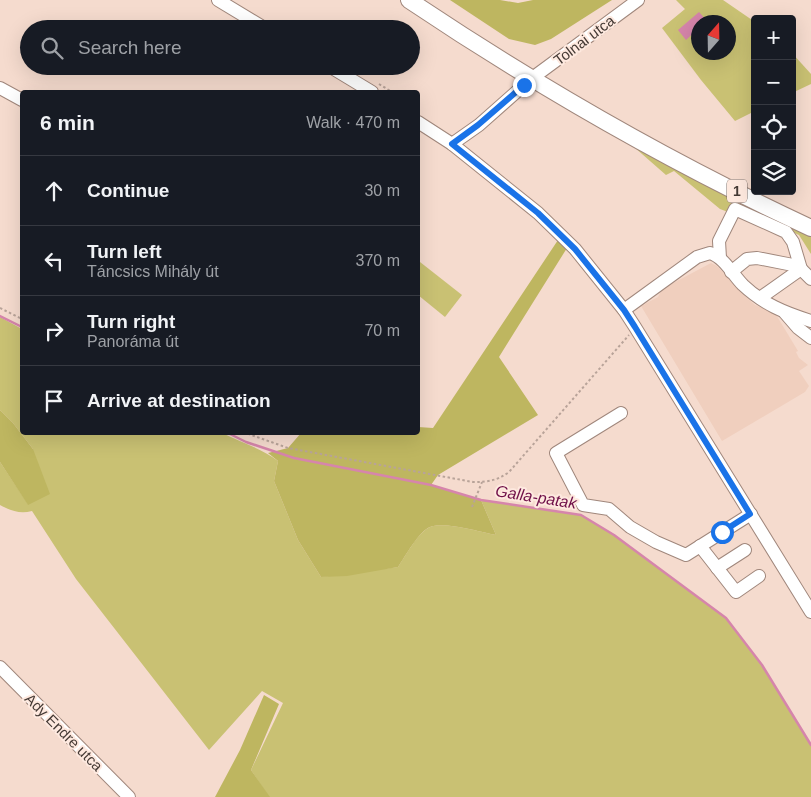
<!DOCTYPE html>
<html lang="en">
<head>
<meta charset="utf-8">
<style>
  body { margin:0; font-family:Helvetica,sans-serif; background:#20242c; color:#f1f3f6 }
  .controls { position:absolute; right:15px; top:15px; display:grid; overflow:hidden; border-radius:5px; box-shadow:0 5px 20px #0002 }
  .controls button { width:45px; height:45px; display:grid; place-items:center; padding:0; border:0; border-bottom:1px solid #363941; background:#171b24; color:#f1f3f6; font:25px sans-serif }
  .compass { position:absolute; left:691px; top:15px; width:45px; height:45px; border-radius:50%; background:#171b24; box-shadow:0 5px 20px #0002; rotate:20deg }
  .stop { position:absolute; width:15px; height:15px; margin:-11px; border:4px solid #1a73e8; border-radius:50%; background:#fff }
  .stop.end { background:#1a73e8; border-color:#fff; box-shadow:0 1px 5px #0008 }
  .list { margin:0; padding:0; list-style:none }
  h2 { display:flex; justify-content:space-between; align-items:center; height:65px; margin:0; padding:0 20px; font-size:21px }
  h2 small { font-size:16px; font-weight:400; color:#9ea1a6 }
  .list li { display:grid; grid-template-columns:32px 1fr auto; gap:15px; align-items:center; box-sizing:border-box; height:70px; padding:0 20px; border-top:1px solid #363941 }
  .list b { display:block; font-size:19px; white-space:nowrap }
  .list p { margin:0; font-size:16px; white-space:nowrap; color:#9ea1a6 }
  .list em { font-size:16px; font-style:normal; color:#9ea1a6 }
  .icon { flex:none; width:28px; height:28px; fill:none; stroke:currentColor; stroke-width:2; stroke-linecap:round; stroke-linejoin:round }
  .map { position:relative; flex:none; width:811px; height:797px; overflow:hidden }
  .search { position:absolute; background:#171b24; box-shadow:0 5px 20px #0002; left:20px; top:20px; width:400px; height:55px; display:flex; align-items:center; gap:12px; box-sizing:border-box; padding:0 18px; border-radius:28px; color:#9ea1a6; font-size:19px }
  .panel { position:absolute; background:#171b24; box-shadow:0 5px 20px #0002; left:20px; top:90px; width:400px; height:345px; border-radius:5px }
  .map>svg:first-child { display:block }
</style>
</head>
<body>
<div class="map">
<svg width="811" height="797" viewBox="0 0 811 797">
  <rect width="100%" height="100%" fill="#f5dbce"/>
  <!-- built -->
  <path fill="#f0cfbe" d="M711 263 717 266 746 297 755 305 775 313 798 351 796 352 799 358 808 365 799 371 809 386 805 392 722 441 641 306 658 297 662 289Z"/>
  <!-- green -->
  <g fill="#c9c173" fill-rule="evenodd">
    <path d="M676 0H723L755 22V111L735 121 701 80 662 28 685 9ZM698 22H728V52H698Z"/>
    <path d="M792 53 811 74V84L792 93Z"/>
    <path d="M637 142 811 232V254L799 235 733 204 728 212 720 209 674 171 666 175 634 147Z"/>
    <path d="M420 262 462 295 445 317 418 295V265Z"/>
    <path d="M0 317 22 329V432L222 433C240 442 261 448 278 461L274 481 298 540 321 577 398 567C405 557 418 532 430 527 443 521 481 532 496 535L481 500 581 515 614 535 726 618 762 665 811 745V797H269L251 770 283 703 262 691 209 750 76 579 32 511C20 514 11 511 0 505V462L28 504 33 449 13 423 0 410Z"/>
  </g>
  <!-- forest -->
  <g fill="#beb660">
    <path d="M450 0H500L518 3 533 0H612L551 39 535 45 509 39Z"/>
    <path d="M558 240 567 248 499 357 538 415 438 475 431 485 481 500 496 535C481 532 443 521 430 527 419 531 405 557 398 567L347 576 321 577 298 540 274 481 278 461 268 453 288 448 301 433 418 432V427L433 428Z"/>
    <path d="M0 410 13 423 33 449 50 494 28 505 0 462Z"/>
    <path d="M264 695 279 704 251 770 270 797H215L240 750Z"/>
  </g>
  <!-- water -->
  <path fill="#d685ab" d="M699 12 708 22H698V29L686 40 678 30Z"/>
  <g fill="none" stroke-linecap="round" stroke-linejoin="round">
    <!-- stream -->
    <g stroke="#d685ab" stroke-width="2.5">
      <path d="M0 316 22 327"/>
      <path d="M226 432 246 442 294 458 431 485 481 500 581 515 614 535 726 618 762 665 811 745"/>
    </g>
    <defs>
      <g id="minor">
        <path d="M218 0 266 29"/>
        <path d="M329 66 372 92"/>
        <path d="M0 88 22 100"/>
        <path d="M418 122 452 144 538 213 575 249 624 310 635 327 811 612"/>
        <path d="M452 144 479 125 531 79 638 0"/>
        <path d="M720 258 719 241 735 209 786 232 793 242 801 269 760 298"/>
        <path d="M731 272 747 259 757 258 793 265 801 269 811 279"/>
        <path d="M624 310 697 257 710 253C724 257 733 275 743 285 763 304 785 313 811 321"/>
        <path d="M785 313 798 328 811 338"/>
        <path d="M621 413 556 453 583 505 609 509 630 527 656 542 686 555 751 514"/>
        <path d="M700 546 736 592 759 576"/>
        <path d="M717 568 745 550"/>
        <path d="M0 667 129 797"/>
      </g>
      <path id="major" d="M409 0C537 86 671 163 811 228"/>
    </defs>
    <!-- minor casing -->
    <use href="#minor" stroke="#a0877c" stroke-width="14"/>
    <!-- major casing -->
    <use href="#major" stroke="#a0877c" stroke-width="18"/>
    <!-- path -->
    <g stroke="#b8a399" stroke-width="2" stroke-dasharray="2.5 2.5" stroke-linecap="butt">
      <path d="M379 84 392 92"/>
      <path d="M0 308 22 319"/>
      <path d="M243 432 288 448 473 482C487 482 497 481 509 472L629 335"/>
      <path d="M472 507 482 482"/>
    </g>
    <!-- minor -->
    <use href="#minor" stroke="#fff" stroke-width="12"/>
    <!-- major -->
    <use href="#major" stroke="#fff" stroke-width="16"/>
  </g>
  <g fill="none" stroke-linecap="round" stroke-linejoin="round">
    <!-- route -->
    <path stroke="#1a73e8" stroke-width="6" d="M524 85 478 125 452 144 538 213 575 249 624 310 635 327 750 514 722 532"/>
  </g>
  <g text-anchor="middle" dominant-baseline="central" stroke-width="4" stroke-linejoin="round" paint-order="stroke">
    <!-- shield labels -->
    <rect fill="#fee9df" stroke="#7c6e68" stroke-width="1" x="727" y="179.5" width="20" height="23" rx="4"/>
    <g font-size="14" font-weight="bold" fill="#453a35">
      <text x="737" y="191">1</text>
    </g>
    <!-- street labels -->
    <g font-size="15" fill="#453a35" stroke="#fee9df">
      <text transform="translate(584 40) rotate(-37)">Tolnai utca</text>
      <text transform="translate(64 732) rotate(45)">Ady Endre utca</text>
    </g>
    <!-- water labels -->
    <g font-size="16" font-style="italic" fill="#6f0f48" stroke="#fee9df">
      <text transform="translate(536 497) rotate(9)">Galla-patak</text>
    </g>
  </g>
</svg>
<div class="controls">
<button>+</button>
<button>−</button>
<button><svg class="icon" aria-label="locate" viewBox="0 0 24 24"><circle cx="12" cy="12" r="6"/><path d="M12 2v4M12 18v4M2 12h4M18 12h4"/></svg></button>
<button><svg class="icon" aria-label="layers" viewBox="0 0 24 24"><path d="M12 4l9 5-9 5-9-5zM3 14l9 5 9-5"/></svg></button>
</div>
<svg class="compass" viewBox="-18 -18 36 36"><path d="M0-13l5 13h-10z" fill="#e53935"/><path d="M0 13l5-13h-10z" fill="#9ea1a6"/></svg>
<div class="stop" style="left:722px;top:532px"></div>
<div class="stop end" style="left:524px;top:85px"></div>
<div class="search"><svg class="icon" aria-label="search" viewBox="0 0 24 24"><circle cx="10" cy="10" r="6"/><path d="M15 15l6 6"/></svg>Search here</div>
<section class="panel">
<h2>6 min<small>Walk · 470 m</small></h2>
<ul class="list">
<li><svg class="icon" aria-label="ahead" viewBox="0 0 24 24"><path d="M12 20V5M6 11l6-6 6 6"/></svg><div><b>Continue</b></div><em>30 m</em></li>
<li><svg class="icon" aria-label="left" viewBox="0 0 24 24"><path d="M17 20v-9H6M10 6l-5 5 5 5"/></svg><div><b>Turn left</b><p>Táncsics Mihály út</p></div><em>370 m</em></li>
<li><svg class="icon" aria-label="right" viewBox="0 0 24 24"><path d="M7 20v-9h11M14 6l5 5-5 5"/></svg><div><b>Turn right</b><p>Panoráma út</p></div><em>70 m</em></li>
<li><svg class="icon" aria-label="arrive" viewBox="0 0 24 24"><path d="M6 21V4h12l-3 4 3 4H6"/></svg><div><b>Arrive at destination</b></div></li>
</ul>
</section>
</div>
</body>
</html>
